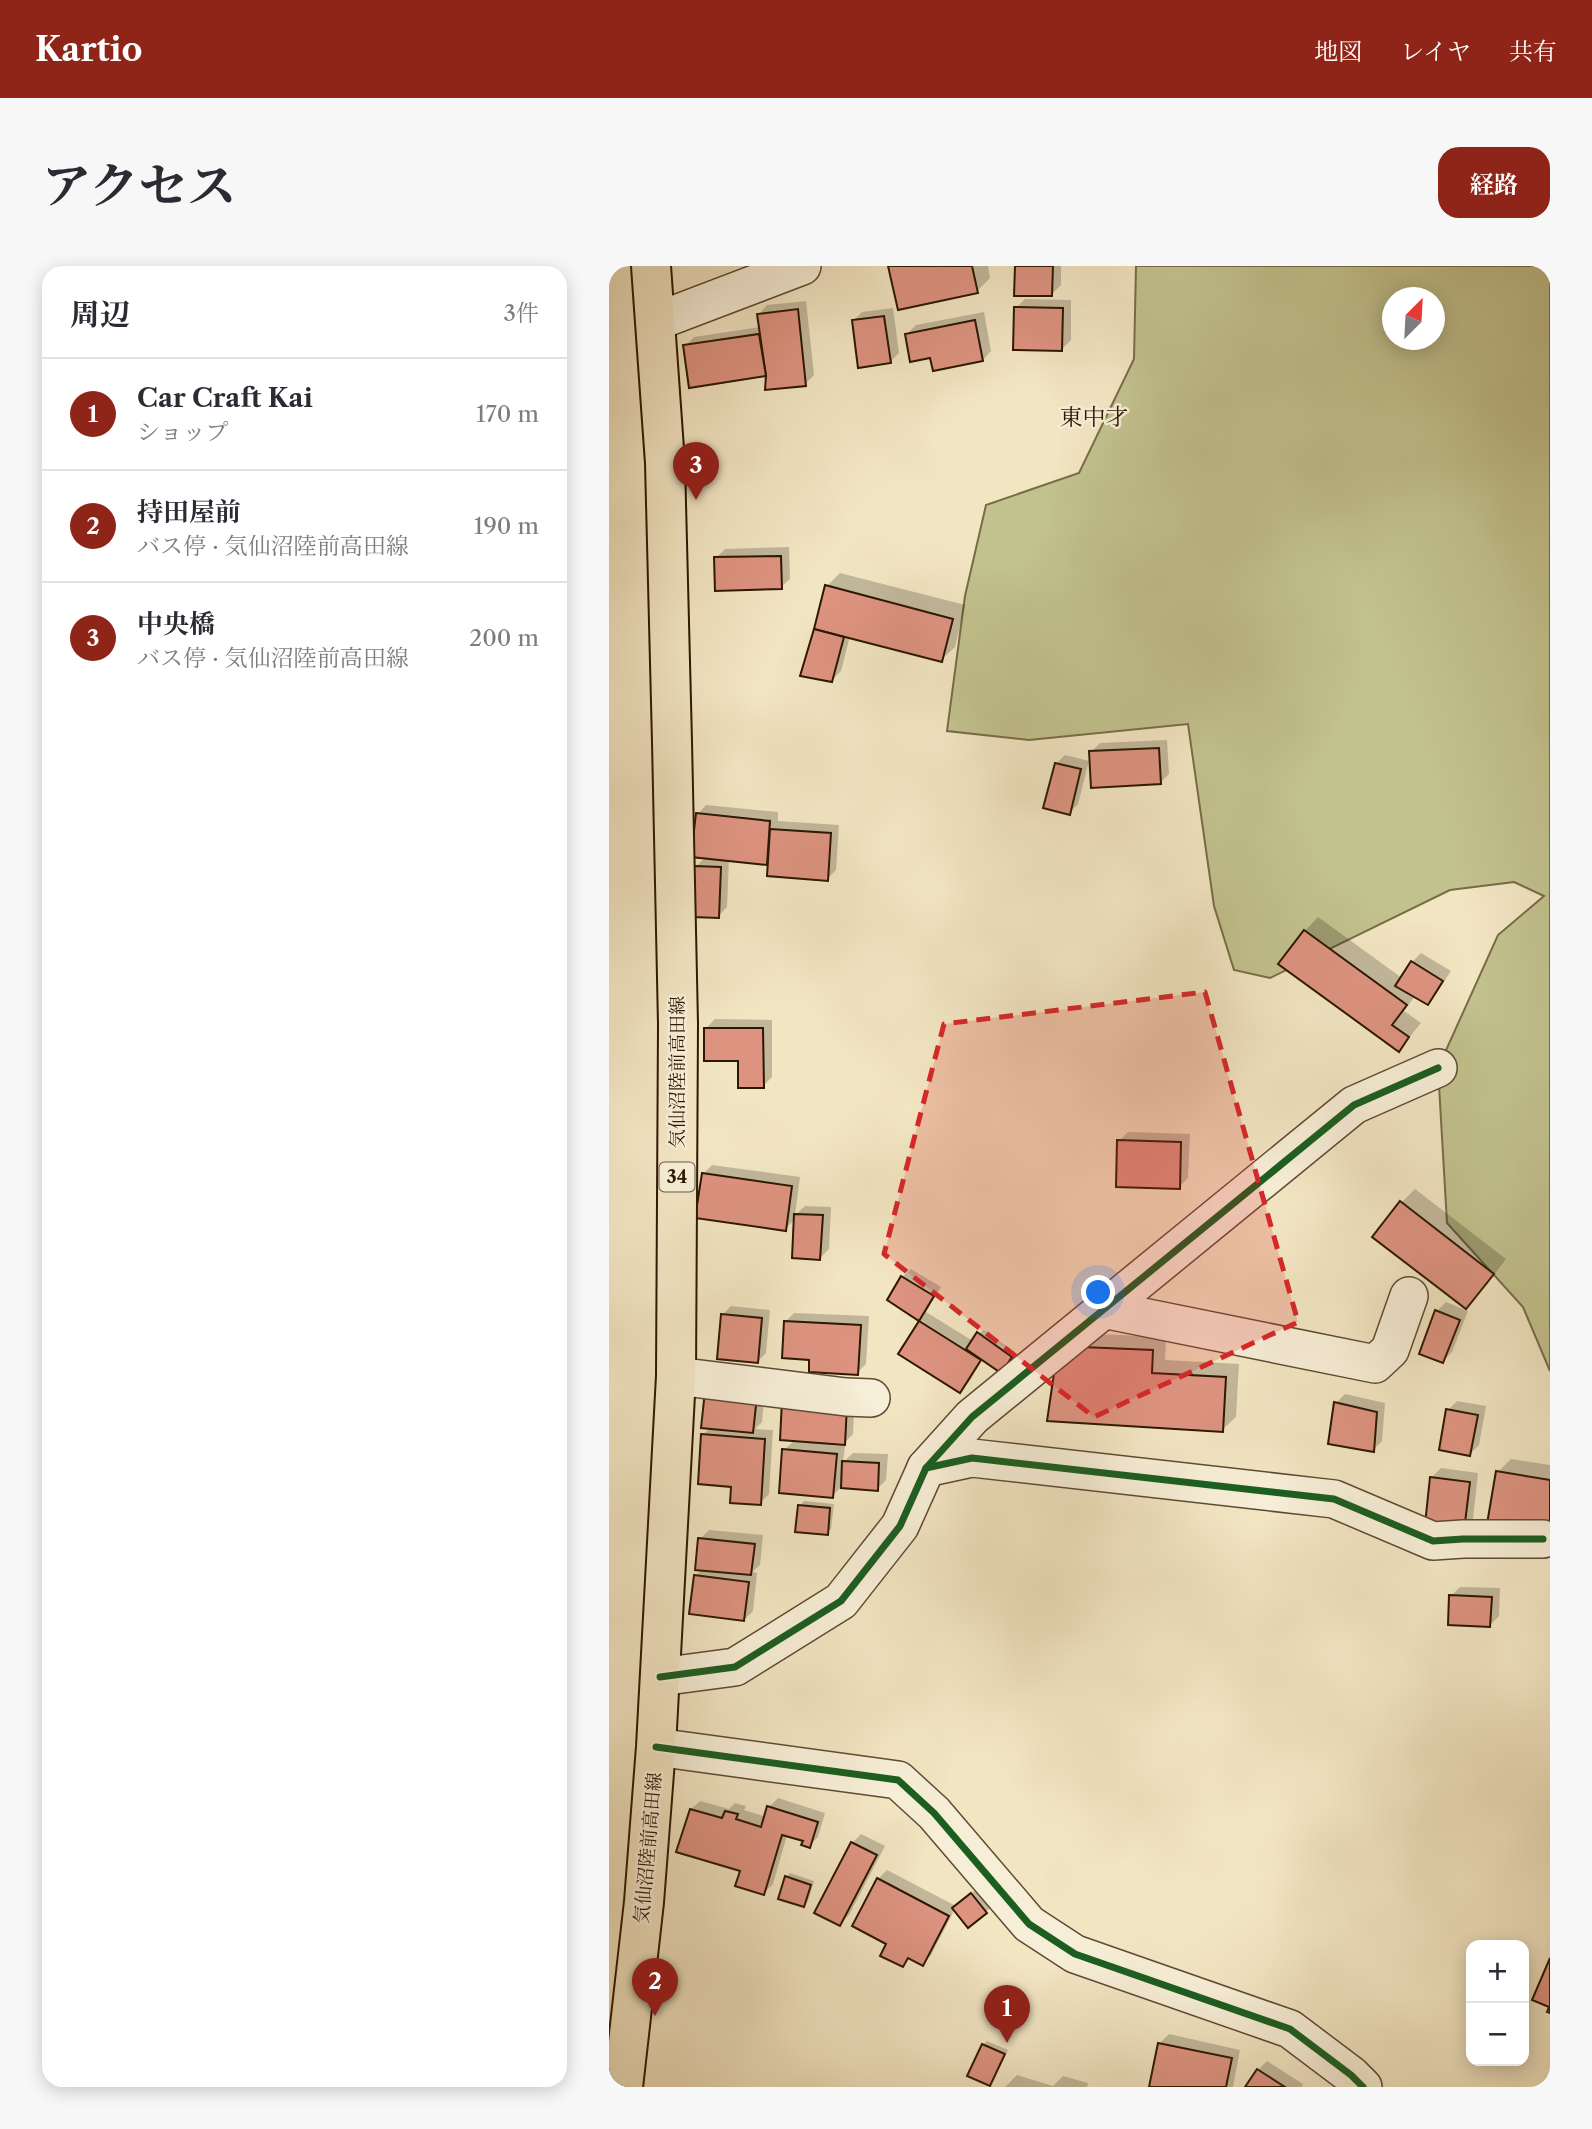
<!DOCTYPE html>
<html lang="ja">
<head>
<meta charset="utf-8">
<style>
  body { margin:0; font-family:"Libre Caslon Text","Noto Serif JP",serif; background:#f7f7f7; color:#2b2b33 }
  .controls { position:absolute; right:21px; bottom:21px; display:grid; overflow:hidden; border-radius:14px; box-shadow:0 4px 18px #0003 }
  .controls button { width:63px; height:63px; display:grid; place-items:center; padding:0; border:0; border-bottom:2px solid #e1e1e2; background:#fff; color:#2b2b33; font:35px sans-serif }
  .compass { position:absolute; left:773px; top:21px; width:63px; height:63px; border-radius:50%; background:#fff; box-shadow:0 4px 18px #0003; rotate:24deg }
  .you { position:absolute; left:490px; top:1027px; width:24px; height:24px; margin:-18px; border:5px solid #fff; border-radius:50%; background:#1a73e8; box-shadow:0 0 0 10px #1a73e833 }
  .badge { display:grid; place-items:center; width:46px; height:46px; border-radius:50%; background:#8f2418; color:#fff; font-size:23px; font-weight:700 }
  .pin { position:absolute; translate:-50% -58px; filter:drop-shadow(0 2px 4px #0008) }
  .pin::after { content:''; position:absolute; top:37px; width:24px; height:21px; background:inherit; clip-path:polygon(0 0,100% 0,50% 100%) }
  .list { margin:0; padding:0; list-style:none }
  h2 { display:flex; justify-content:space-between; align-items:center; height:91px; margin:0; padding:0 28px; font-size:30px }
  h2 small { font-size:23px; font-weight:400; color:#7c7c81 }
  .list li { display:grid; grid-template-columns:46px 1fr auto; gap:21px; align-items:center; box-sizing:border-box; height:112px; padding:0 28px; border-top:2px solid #e1e1e2 }
  .list b { display:block; font-size:26px; white-space:nowrap }
  .list p { margin:0; font-size:23px; white-space:nowrap; color:#7c7c81 }
  .list em { font-size:23px; font-style:normal; color:#7c7c81 }
  .map { position:relative; flex:none; width:941px; height:1821px; overflow:hidden; border-radius:21px }
  header { display:flex; align-items:center; gap:42px; box-sizing:border-box; height:98px; padding:0 35px; background:#8f2418; color:#fff }
  header strong { font-size:33px }
  nav { display:flex; gap:38px; margin-inline-start:auto; font-size:24px }
  .intro { display:flex; align-items:center; justify-content:space-between; box-sizing:border-box; height:168px; padding:0 42px }
  h1 { margin:0; font-size:49px }
  .button { padding:18px 32px; border-radius:21px; background:#8f2418; color:#fff; font-size:24px; font-weight:700 }
  main { display:flex; gap:42px; padding:0 42px }
  aside { flex:1; background:#fff; border-radius:21px; box-shadow:0 4px 18px #0003 }
  .map>svg:first-child { display:block }
</style>
</head>
<body>
<header>
<strong>Kartio</strong>
<nav><a>地図</a><a>レイヤ</a><a>共有</a></nav>
</header>
<div class="intro"><h1>アクセス</h1><a class="button">経路</a></div>
<main>
<aside>
<h2>周辺<small>3件</small></h2>
<ul class="list">
<li><span class="badge">1</span><div><b>Car Craft Kai</b><p>ショップ</p></div><em>170 m</em></li>
<li><span class="badge">2</span><div><b>持田屋前</b><p>バス停 · 気仙沼陸前高田線</p></div><em>190 m</em></li>
<li><span class="badge">3</span><div><b>中央橋</b><p>バス停 · 気仙沼陸前高田線</p></div><em>200 m</em></li>
</ul>
</aside>
<div class="map">
<svg width="941" height="1821" viewBox="0 0 941 1821">
  <rect width="100%" height="100%" fill="#f2e5c2"/>
  <filter id="stains"><feTurbulence type="fractalNoise" baseFrequency=".00286" numOctaves="4"/><feColorMatrix values="0 0 0 0 .2 0 0 0 0 .09 0 0 0 0 .02 0 0 0 .5 -.17"/></filter>
  <radialGradient id="worn" r=".72"><stop offset=".6" stop-color="#630" stop-opacity="0"/><stop offset="1" stop-color="#630" stop-opacity=".3"/></radialGradient>
  <!-- green -->
  <path fill="#c2c28e" stroke="#786c48" stroke-width="2" fill-rule="evenodd" d="M527 0H941V1105L914 1041 838 957 829 802 889 669 935 630 905 616 841 624 661 712 625 704 605 640 579 458 420 474 338 465 356 330 377 239 470 207 525 93ZM783 32H825V74H783Z"/>
  <!-- shadow -->
  <g fill="#0003">
    <path d="M281 0H379L381 12 368 25Z"/>
    <path d="M408 0H452V19L443 28Z"/>
    <path d="M416 33 462 34V74L453 83 407 42Z"/>
    <path d="M197 35 205 109 196 118 158 108 82 120 76 80 85 71 151 61 150 48 158 39Z"/>
    <path d="M284 42 290 87 281 96 244 55 253 46Z"/>
    <path d="M375 46 382 85 374 94 322 89 298 68 307 59Z"/>
    <path d="M180 281 181 313 172 321 107 292 116 283Z"/>
    <path d="M231 307 356 339 346 381 332 394 241 370 232 405 223 414 206 364 209 361 218 320Z"/>
    <path d="M558 474 560 508 551 517 482 486 491 477Z"/>
    <path d="M456 489 480 495 469 538 460 547 447 498Z"/>
    <path d="M97 539 169 546V555L230 559 227 604 218 613 160 597 120 593 118 641 109 650 86 601 97 591 89 548Z"/>
    <path d="M709 651 793 712 803 696 812 687 842 705 827 728 819 737 806 730 795 745 812 757 790 784 672 698 696 665Z"/>
    <path d="M106 753 163 754V811L154 820 131 793 97 762Z"/>
    <path d="M519 866 581 868 579 912 570 921 510 875Z"/>
    <path d="M103 899 191 911 186 949 196 940 222 941 220 983 211 992 186 953 176 963 94 908Z"/>
    <path d="M806 923 897 993 870 1028 857 1041 766 970 793 936Z"/>
    <path d="M302 1003 332 1021 317 1046 364 1075 374 1064 406 1086 396 1101 374 1092 360 1116 351 1125 311 1056 312 1055 280 1033 293 1011Z"/>
    <path d="M837 1036 859 1045 843 1086 834 1095 828 1045Z"/>
    <path d="M122 1040 161 1044 157 1087 148 1096 113 1049Z"/>
    <path d="M185 1047 260 1050 257 1098 248 1107 202 1092 176 1056Z"/>
    <path d="M465 1067 557 1071 556 1094 630 1098 627 1151 613 1164 440 1153Z"/>
    <path d="M156 1122 153 1156 146 1163 164 1164 160 1228 151 1237 124 1219 94 1169 102 1161Z"/>
    <path d="M736 1128 776 1137 773 1175 764 1184 727 1137Z"/>
    <path d="M246 1130 244 1168 233 1179 236 1180 234 1196 244 1187 279 1188 277 1214 268 1223 232 1221 223 1230 175 1184 186 1174Z"/>
    <path d="M848 1135 877 1140 870 1179 861 1188 839 1144Z"/>
    <path d="M902 1193 941 1199V1265L889 1206Z"/>
    <path d="M832 1202 869 1207 863 1262 854 1271 823 1211Z"/>
    <path d="M195 1235 225 1238 222 1263 218 1267 191 1240Z"/>
    <path d="M100 1264 154 1269 151 1299 143 1306 148 1307 144 1345 135 1354 86 1310 94 1303 91 1273Z"/>
    <path d="M851 1321 891 1322 890 1350 881 1359 842 1330Z"/>
    <path d="M169 1532 216 1547 209 1571 200 1580 196 1574 178 1569 164 1618 155 1627 82 1543 91 1535 120 1543 126 1537 137 1540 135 1544 157 1551 160 1541Z"/>
    <path d="M252 1568 276 1580 240 1649 231 1658 243 1577Z"/>
    <path d="M278 1604 347 1640 367 1624 381 1642 377 1646 346 1643 322 1689 313 1698 301 1691 293 1699 280 1677 269 1613Z"/>
    <path d="M181 1607 205 1615 199 1635 195 1639 177 1611Z"/>
    <path d="M560 1768 631 1784 624 1821H542L551 1777Z"/>
    <path d="M378 1775 399 1784 384 1814 380 1818 374 1779Z"/>
    <path d="M658 1795 694 1818 693 1821H638L649 1804Z"/>
    <path d="M408 1809 444 1820 454 1810 479 1817 478 1821H396Z"/>
  </g>
  <!-- building -->
  <g fill="#dd9380" stroke="#2d1702" stroke-width="2">
    <path d="M279 0H363L369 27 289 44Z"/>
    <path d="M406 0H444L443 30H405Z"/>
    <path d="M405 41 454 42 453 85 404 84Z"/>
    <path d="M189 43 197 120 156 124 157 110 148 48Z"/>
    <path d="M275 50 282 97 249 102 243 54Z"/>
    <path d="M366 54 374 95 324 105 321 92 301 96 296 68Z"/>
    <path d="M150 68 157 110 80 122 74 79Z"/>
    <path d="M172 290 173 323 106 325 105 291Z"/>
    <path d="M216 319 344 353 333 396 205 363Z"/>
    <path d="M205 363 235 371 223 416 191 410Z"/>
    <path d="M550 482 552 518 482 522 480 485Z"/>
    <path d="M446 497 472 503 461 549 434 542Z"/>
    <path d="M87 547 161 555 158 599 82 591Z"/>
    <path d="M161 563 222 567 219 615 158 610Z"/>
    <path d="M85 600 112 601 110 652 83 651Z"/>
    <path d="M695 664 798 739 783 759 800 771 790 786 669 698Z"/>
    <path d="M802 695 834 715 819 739 786 720Z"/>
    <path d="M95 762H154L155 822H129V795H95Z"/>
    <path d="M508 874 572 876 571 923 507 921Z"/>
    <path d="M93 907 183 920 177 965 86 952Z"/>
    <path d="M791 935 885 1008 857 1043 763 971Z"/>
    <path d="M185 948 214 949 211 994 183 992Z"/>
    <path d="M292 1010 325 1030 310 1055 278 1034Z"/>
    <path d="M826 1044 851 1054 834 1097 810 1088Z"/>
    <path d="M112 1048 153 1052 149 1097 108 1093Z"/>
    <path d="M175 1055 252 1059 249 1109 200 1106V1094L173 1092Z"/>
    <path d="M310 1055 372 1094 351 1127 289 1088Z"/>
    <path d="M368 1066 403 1091 392 1107 357 1083Z"/>
    <path d="M449 1080 544 1084 543 1107 617 1111 614 1166 438 1155Z"/>
    <path d="M96 1125 148 1130 144 1167 92 1162Z"/>
    <path d="M173 1134 238 1139 236 1179 171 1174Z"/>
    <path d="M725 1136 768 1146 765 1186 719 1178Z"/>
    <path d="M837 1143 869 1149 861 1190 830 1184Z"/>
    <path d="M92 1168 156 1173 152 1239 121 1237 122 1221 89 1218Z"/>
    <path d="M173 1183 228 1188 224 1232 170 1227Z"/>
    <path d="M233 1195 270 1197 269 1225 232 1222Z"/>
    <path d="M887 1205 941 1214V1267L878 1258Z"/>
    <path d="M821 1211 861 1216 854 1273 815 1268Z"/>
    <path d="M189 1239 221 1242 219 1269 186 1266Z"/>
    <path d="M89 1272 146 1278 142 1309 86 1304Z"/>
    <path d="M85 1309 140 1316 135 1355 80 1348Z"/>
    <path d="M840 1329 883 1331 881 1361 839 1359Z"/>
    <path d="M158 1540 209 1556 201 1582 192 1579 194 1575 173 1569 155 1629 126 1620 131 1605 67 1586 81 1543 113 1552 116 1545 129 1548 127 1553 152 1561Z"/>
    <path d="M242 1576 268 1589 231 1660 205 1647Z"/>
    <path d="M176 1610 202 1619 195 1641 169 1633Z"/>
    <path d="M268 1612 340 1650 314 1700 299 1692 294 1701 271 1690 277 1678 243 1660Z"/>
    <path d="M362 1627 378 1647 359 1662 343 1642Z"/>
    <path d="M941 1692V1747L938 1746 940 1741 923 1734Z"/>
    <path d="M549 1777 623 1792 617 1821H540Z"/>
    <path d="M373 1778 396 1788 381 1820 358 1810Z"/>
    <path d="M648 1803 676 1821H636Z"/>
  </g>
  <g fill="none" stroke-linecap="round" stroke-linejoin="round">
    <defs>
      <g id="minor">
        <path d="M46 56 193 0"/>
        <path d="M494 1043 766 1098 781 1084 800 1030"/>
        <path d="M67 1110 237 1131 262 1132"/>
        <path d="M317 1202 363 1151 745 839 829 802"/>
        <path d="M51 1411 126 1401 232 1335 291 1260 317 1202 363 1192 725 1233 824 1275 854 1273H934"/>
        <path d="M47 1481 289 1514 325 1547 420 1658 466 1688 681 1763 742 1809 754 1821"/>
      </g>
      <path id="primary" d="M14 1821 35 1636 47 1481 67 1110 69 758 63 476 56 197 42 0"/>
    </defs>
    <!-- minor casing -->
    <use href="#minor" stroke="#5e4a32" stroke-width="40"/>
    <!-- primary casing -->
    <use href="#primary" stroke="#2d1702" stroke-width="42"/>
    <!-- minor -->
    <use href="#minor" stroke="#f7eed7" stroke-width="37"/>
    <!-- primary -->
    <use href="#primary" stroke="#f2e5c2" stroke-width="38"/>
    <defs>
      <g id="cycleway">
        <path d="M317 1202 363 1151 745 839 829 802"/>
        <path d="M51 1411 126 1401 232 1335 291 1260 317 1202 363 1192 725 1233 824 1275 854 1273H934"/>
        <path d="M47 1481 289 1514 325 1547 420 1658 466 1688 681 1763 742 1809 754 1821"/>
      </g>
    </defs>
    <!-- cycleway casing -->
    <use href="#cycleway" stroke="#f7eed7" stroke-width="11"/>
    <!-- cycleway -->
    <use href="#cycleway" stroke="#1b5e20" stroke-width="7"/>
  </g>
  <!-- marked area -->
  <path fill="#d62828" fill-opacity="0.2" stroke="#d62828" stroke-width="5" stroke-dasharray="14 9" stroke-linejoin="round" d="M596 726 689 1056 485 1151 275 988 335 758Z"/>
  <g text-anchor="middle" dominant-baseline="central" stroke-width="5" stroke-linejoin="round" paint-order="stroke">
    <!-- shield labels -->
    <rect fill="#f7eed7" stroke="#6a5842" stroke-width="2" x="50.5" y="896.5" width="35" height="29" rx="5"/>
    <g font-size="18" font-weight="bold" fill="#2d1702">
      <text x="68" y="911">34</text>
    </g>
    <!-- street labels -->
    <g font-size="19" fill="#2d1702" stroke="#f7eed7">
      <text transform="translate(68 806) rotate(-90)">気仙沼陸前高田線</text>
      <text transform="translate(39 1582) rotate(-85)">気仙沼陸前高田線</text>
    </g>
    <!-- quarter labels -->
    <g font-size="23" fill="#2d1702" stroke="#f7eed7">
      <text x="485" y="151">東中才</text>
    </g>
  </g>
  <rect width="100%" height="100%" filter="url(#stains)"/>
  <rect width="100%" height="100%" fill="url(#worn)"/>
</svg>
<div class="controls">
<button>+</button>
<button>−</button>
</div>
<svg class="compass" viewBox="-18 -18 36 36"><path d="M0-13l5 13h-10z" fill="#e53935"/><path d="M0 13l5-13h-10z" fill="#7c7c81"/></svg>
<div class="you"></div>
<div class="pin badge" style="left:398px;top:1777px">1</div>
<div class="pin badge" style="left:46px;top:1750px">2</div>
<div class="pin badge" style="left:87px;top:234px">3</div>
</div>
</main>
</body>
</html>
